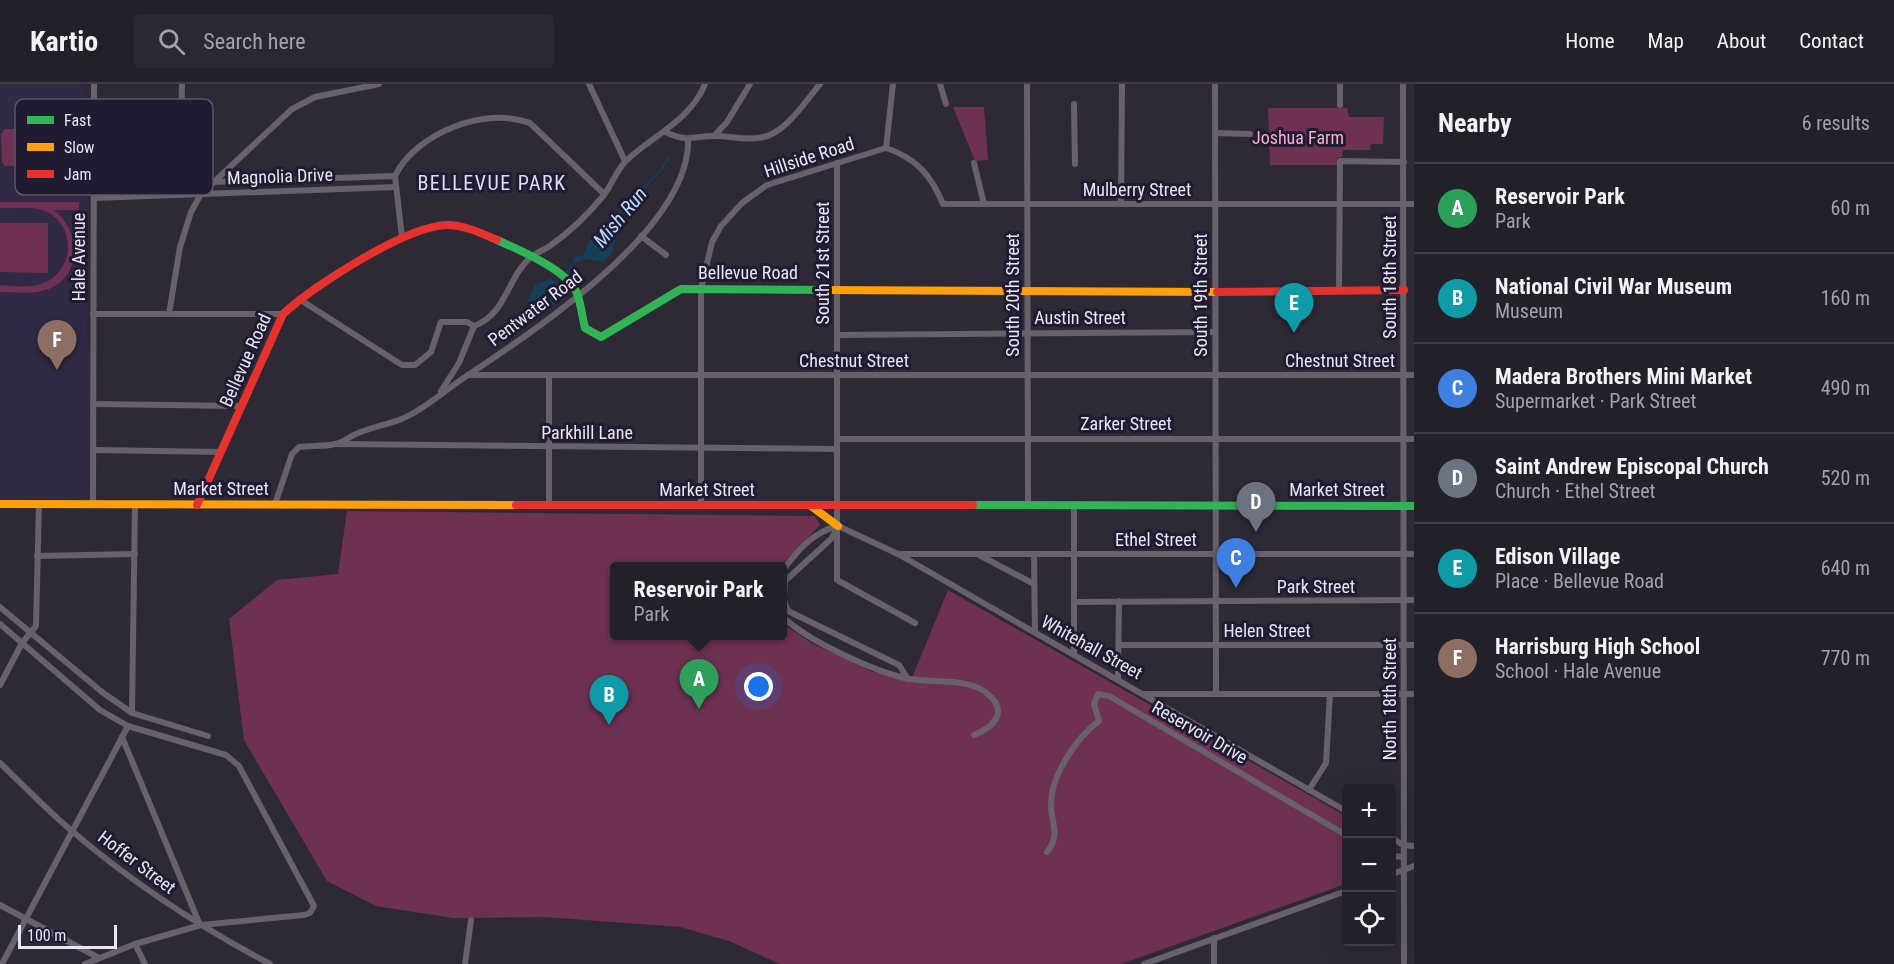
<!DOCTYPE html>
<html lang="en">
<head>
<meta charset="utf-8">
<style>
  body { margin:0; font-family:"Roboto Condensed",sans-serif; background:#2a2830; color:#f1f3f6 }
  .controls { position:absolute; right:18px; bottom:18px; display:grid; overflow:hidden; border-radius:6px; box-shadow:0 6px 24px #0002 }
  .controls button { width:54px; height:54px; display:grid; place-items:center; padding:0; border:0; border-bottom:2px solid #3f3e45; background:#222028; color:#f1f3f6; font:30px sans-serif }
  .scale { position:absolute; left:18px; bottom:15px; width:99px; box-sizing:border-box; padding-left:6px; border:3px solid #e9e5f4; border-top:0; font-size:16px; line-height:21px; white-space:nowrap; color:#e9e5f4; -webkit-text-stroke:4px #211b31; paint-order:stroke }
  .you { position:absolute; left:759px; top:603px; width:21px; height:21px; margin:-15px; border:4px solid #fff; border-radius:50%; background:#1a73e8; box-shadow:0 0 0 9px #1a73e833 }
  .badge { display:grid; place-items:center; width:39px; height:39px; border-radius:50%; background:#a7a4b2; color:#fff; font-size:20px; font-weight:700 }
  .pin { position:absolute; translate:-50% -50px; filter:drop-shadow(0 2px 3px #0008) }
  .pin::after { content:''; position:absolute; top:32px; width:21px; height:18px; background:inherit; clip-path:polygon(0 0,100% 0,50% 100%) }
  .popup { position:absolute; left:610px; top:478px; width:177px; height:78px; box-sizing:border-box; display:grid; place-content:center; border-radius:6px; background:#222028; filter:drop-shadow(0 2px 4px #0005); font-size:20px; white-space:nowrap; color:#a2a3a8 }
  .popup b { font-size:22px; color:#f1f3f6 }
  .popup::after { content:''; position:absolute; left:50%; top:100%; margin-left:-12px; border:12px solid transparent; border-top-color:#222028 }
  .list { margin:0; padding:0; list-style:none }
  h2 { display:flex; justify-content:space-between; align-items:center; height:78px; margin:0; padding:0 24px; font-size:26px }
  h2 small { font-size:20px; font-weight:400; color:#a2a3a8 }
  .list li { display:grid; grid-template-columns:39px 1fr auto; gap:18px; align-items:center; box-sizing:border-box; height:90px; padding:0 24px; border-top:2px solid #3f3e45 }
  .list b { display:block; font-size:22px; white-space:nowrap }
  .list p { margin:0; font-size:20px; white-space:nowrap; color:#a2a3a8 }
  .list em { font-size:20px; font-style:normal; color:#a2a3a8 }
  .icon { flex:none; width:33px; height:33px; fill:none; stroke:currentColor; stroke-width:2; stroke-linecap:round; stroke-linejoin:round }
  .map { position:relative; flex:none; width:1414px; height:880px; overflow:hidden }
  header { display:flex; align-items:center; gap:36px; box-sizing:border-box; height:84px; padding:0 30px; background:#222028; border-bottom:2px solid #3f3e45 }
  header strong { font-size:28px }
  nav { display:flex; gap:33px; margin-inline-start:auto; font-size:21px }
  .search { width:420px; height:54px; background:#2a2830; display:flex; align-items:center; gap:15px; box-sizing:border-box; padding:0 21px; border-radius:6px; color:#a2a3a8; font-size:22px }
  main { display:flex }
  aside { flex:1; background:#222028 }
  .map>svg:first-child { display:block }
</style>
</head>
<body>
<header>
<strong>Kartio</strong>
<div class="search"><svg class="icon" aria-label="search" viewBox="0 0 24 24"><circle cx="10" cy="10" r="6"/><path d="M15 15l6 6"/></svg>Search here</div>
<nav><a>Home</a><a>Map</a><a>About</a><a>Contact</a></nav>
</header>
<main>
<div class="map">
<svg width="1414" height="880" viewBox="0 0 1414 880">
  <rect width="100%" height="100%" fill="#2d2a36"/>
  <!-- built -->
  <path fill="#312a45" d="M0 0H84L88 138 87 250 93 322 92 419 0 417Z"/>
  <!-- green -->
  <g fill="#6f3152">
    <path d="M953 23H984L988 76 975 77Z"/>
    <path d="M1268 24H1347L1349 33H1384L1383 60H1371L1370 66H1343L1342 73H1337V81H1270Z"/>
    <path d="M5 45H67L70 48 71 79 67 82H5L2 78 1 50Z"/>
    <path d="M0 118H79V126H54C79 145 84 188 51 204 36 211 17 208 0 208V201C14 202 32 205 46 198 77 183 75 137 42 126 29 122 13 125 0 124Z"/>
    <path d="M0 139H48V189L0 188Z"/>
    <path d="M347 427 815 432 820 441 780 482H615V552H783V540L813 560 873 588 912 594 948 506 1346 732V800L1121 880H780L729 857 680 843 545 833 453 834 376 822 327 797 244 656 229 535 277 496 338 490Z"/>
  </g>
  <!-- water -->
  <g fill="#153e59">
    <path d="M610 140 617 150 612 168 603 178 585 175 573 180V173L583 171 590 156 603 141Z"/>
    <path d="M550 195 563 201C567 220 543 230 528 225V216L535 201Z"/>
  </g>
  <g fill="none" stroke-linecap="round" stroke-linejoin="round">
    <!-- stream -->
    <g stroke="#153e59" stroke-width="2">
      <path d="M610 144 617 131 662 85 668 74"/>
      <path d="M567 188 574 178"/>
      <path d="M502 251 505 239 529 225"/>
    </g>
    <!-- street -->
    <g stroke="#68606a" stroke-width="6">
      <path d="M589 0 625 77"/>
      <path d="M940 0 946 20"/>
      <path d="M1027 0 1028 421"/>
      <path d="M1215 0 1216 609"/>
      <path d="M1403 0 1404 880"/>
      <path d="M1074 20 1075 80"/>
      <path d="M1340 21V0"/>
      <path d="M665 48C690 59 691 52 715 52 729 52 744 56 758 54 784 52 804 19 820 0"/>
      <path d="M1215 49 1250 50"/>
      <path d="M714 52 727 38 750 0"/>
      <path d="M886 64C916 74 931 91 943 120H1414"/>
      <path d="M886 64 893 0"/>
      <path d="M837 79V496L915 539"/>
      <path d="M974 79 984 120"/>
      <path d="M180 99 182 0"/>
      <path d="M94 102 395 92"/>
      <path d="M94 114 396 103"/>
      <path d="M1121 119 1122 0"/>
      <path d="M641 152 666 171"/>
      <path d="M402 153 395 92C416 49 485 22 530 39L604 110"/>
      <path d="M1339 206 1340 77 1404 78"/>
      <path d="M299 215 402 281H415L431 268 441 238H467L474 242"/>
      <path d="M93 230H283"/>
      <path d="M169 230 180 163 191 128 201 110 292 25 315 13 379 0"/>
      <path d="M837 251 1215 248"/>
      <path d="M468 291H1414"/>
      <path d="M441 307 459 279 474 242C507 230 507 193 531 173 537 168 545 166 551 161 570 148 589 129 604 111 612 100 617 85 627 76 652 52 691 36 705 0"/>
      <path d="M93 320 242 322"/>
      <path d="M837 355H1414"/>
      <path d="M337 360 837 365"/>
      <path d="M94 366 221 368"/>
      <path d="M93 419 94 0"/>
      <path d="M275 420 292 370 299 363C310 361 324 363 335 360 342 359 349 353 356 350 370 344 385 341 399 336 424 326 445 306 468 291 534 247 690 145 688 56"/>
      <path d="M701 421V205L712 158 721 142 742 119 767 101 886 64"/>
      <path d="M1074 421V571"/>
      <path d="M549 422V291"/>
      <path d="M838 442 898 470 1346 727"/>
      <path d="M838 443 831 455 785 497 784 516 788 527 899 581 908 595"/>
      <path d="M899 470H1414"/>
      <path d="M1034 470 1035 548"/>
      <path d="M979 471 1034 500"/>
      <path d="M37 472 135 470"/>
      <path d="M783 486C798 466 813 448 838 442"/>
      <path d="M1074 518 1414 516"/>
      <path d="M0 523 102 608 132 629 208 652"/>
      <path d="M783 533C808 557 871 586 905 594 930 600 969 592 989 611 1009 629 992 644 974 651"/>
      <path d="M0 540 100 626 128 642 226 671 239 682 314 822 310 829 304 831 201 841 135 860 85 880"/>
      <path d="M1119 561H1414"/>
      <path d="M1118 595 1119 517"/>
      <path d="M0 601 22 559 36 542 39 420"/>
      <path d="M1145 610H1414"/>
      <path d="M132 629 135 420"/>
      <path d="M122 653 200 841"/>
      <path d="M0 679C24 702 48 727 73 748 134 800 200 843 270 880"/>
      <path d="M1309 706 1326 679 1330 610"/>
      <path d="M1392 754 1403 761 1414 762"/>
      <path d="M1047 768C1061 751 1051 739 1051 720 1051 691 1077 653 1099 637L1094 620 1098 610 1109 612 1346 751"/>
      <path d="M1392 772 1404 773"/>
      <path d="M1392 790 1414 782"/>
      <path d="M0 821 99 874"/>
      <path d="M1214 854V880"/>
      <path d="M135 860 145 880"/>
      <path d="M2 880 128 642"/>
      <path d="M465 880 471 836"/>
      <path d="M1144 880 1346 807"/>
    </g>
    <!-- fast -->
    <g stroke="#30b455" stroke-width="8">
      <path d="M497 156C519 166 565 185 576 207 581 218 582 232 585 244L601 253 681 205 820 206"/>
      <path d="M973 421 1414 422"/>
    </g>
    <!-- slow -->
    <g stroke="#ff9f0a" stroke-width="8">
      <path d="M820 206 1217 208"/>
      <path d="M0 420 516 421"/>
      <path d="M811 422 838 442"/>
    </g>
    <!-- jam -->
    <g stroke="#e5322d" stroke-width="8">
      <path d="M1217 208 1404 206"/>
      <path d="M197 421 283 230C313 202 409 140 449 141 466 142 481 149 497 156"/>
      <path d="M516 421H973"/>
    </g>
  </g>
  <g text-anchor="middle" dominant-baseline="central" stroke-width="6" stroke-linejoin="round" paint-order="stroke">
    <!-- park labels -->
    <g font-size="18" fill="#f3afcd" stroke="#211b31">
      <text x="1298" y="53">Joshua Farm</text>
    </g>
    <!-- street labels -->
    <g font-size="18" fill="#e9e5f4" stroke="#211b31">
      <text transform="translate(809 73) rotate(-18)">Hillside Road</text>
      <text transform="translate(280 92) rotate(-2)">Magnolia Drive</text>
      <text x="1137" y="105">Mulberry Street</text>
      <text transform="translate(78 173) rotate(-90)">Hale Avenue</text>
      <text transform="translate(822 179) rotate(-90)">South 21st Street</text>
      <text x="748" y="188">Bellevue Road</text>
      <text transform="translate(1389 193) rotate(-90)">South 18th Street</text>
      <text transform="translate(1012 211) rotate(-90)">South 20th Street</text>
      <text transform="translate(1200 211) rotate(-90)">South 19th Street</text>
      <text transform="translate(535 224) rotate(-37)">Pentwater Road</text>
      <text x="1080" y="233">Austin Street</text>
      <text transform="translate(245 276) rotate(-66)">Bellevue Road</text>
      <text x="854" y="276">Chestnut Street</text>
      <text x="1340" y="276">Chestnut Street</text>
      <text x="1126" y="339">Zarker Street</text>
      <text x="587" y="348">Parkhill Lane</text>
      <text x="221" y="404">Market Street</text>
      <text x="707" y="405">Market Street</text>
      <text x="1337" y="405">Market Street</text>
      <text x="1156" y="455">Ethel Street</text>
      <text x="1316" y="502">Park Street</text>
      <text x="1267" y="546">Helen Street</text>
      <text transform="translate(1092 563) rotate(29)">Whitehall Street</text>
      <text transform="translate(1389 615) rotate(-90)">North 18th Street</text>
      <text transform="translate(1200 648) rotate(30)">Reservoir Drive</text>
      <text transform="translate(137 778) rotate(37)">Hoffer Street</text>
    </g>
    <!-- neighbourhood labels -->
    <g font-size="20" letter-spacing="1.5" fill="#e2daf8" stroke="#211b31">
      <text x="492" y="99">BELLEVUE PARK</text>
    </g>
    <!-- water labels -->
    <g font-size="20" font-style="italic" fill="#b7defc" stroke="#211b31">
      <text transform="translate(620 133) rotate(-50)">Mish Run</text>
    </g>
  </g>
  <!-- legend -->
  <rect x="15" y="15" width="198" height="96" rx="9" fill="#211b31" stroke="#5d586c" stroke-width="1.5"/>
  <rect x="27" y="32" width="27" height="8" fill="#30b455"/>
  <rect x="27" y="59" width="27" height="8" fill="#ff9f0a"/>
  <rect x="27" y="86" width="27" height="8" fill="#e5322d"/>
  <g font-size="16" fill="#e9e5f4">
    <text x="64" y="42">Fast</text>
    <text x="64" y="69">Slow</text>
    <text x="64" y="96">Jam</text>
  </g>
</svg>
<div class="controls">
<button>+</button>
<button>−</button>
<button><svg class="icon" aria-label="locate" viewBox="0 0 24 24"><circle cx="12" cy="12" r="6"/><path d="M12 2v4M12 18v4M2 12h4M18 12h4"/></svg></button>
</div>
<div class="scale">100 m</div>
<div class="you"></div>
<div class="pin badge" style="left:699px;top:625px;background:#2e9e5b">A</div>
<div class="popup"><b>Reservoir Park</b>Park</div>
<div class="pin badge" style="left:609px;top:641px;background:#0f9aa8">B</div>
<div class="pin badge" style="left:1236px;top:504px;background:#3f7fe0">C</div>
<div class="pin badge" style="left:1256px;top:448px;background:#6b7280">D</div>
<div class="pin badge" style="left:1294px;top:249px;background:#0f9aa8">E</div>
<div class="pin badge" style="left:57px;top:286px;background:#8d6e63">F</div>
</div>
<aside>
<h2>Nearby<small>6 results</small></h2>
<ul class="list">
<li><span class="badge" style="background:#2e9e5b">A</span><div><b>Reservoir Park</b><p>Park</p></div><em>60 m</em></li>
<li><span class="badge" style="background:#0f9aa8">B</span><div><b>National Civil War Museum</b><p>Museum</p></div><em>160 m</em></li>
<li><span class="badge" style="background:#3f7fe0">C</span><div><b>Madera Brothers Mini Market</b><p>Supermarket · Park Street</p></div><em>490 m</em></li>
<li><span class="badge" style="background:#6b7280">D</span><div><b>Saint Andrew Episcopal Church</b><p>Church · Ethel Street</p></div><em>520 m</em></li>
<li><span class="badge" style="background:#0f9aa8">E</span><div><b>Edison Village</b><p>Place · Bellevue Road</p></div><em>640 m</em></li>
<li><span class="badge" style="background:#8d6e63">F</span><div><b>Harrisburg High School</b><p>School · Hale Avenue</p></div><em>770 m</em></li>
</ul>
</aside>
</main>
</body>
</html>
